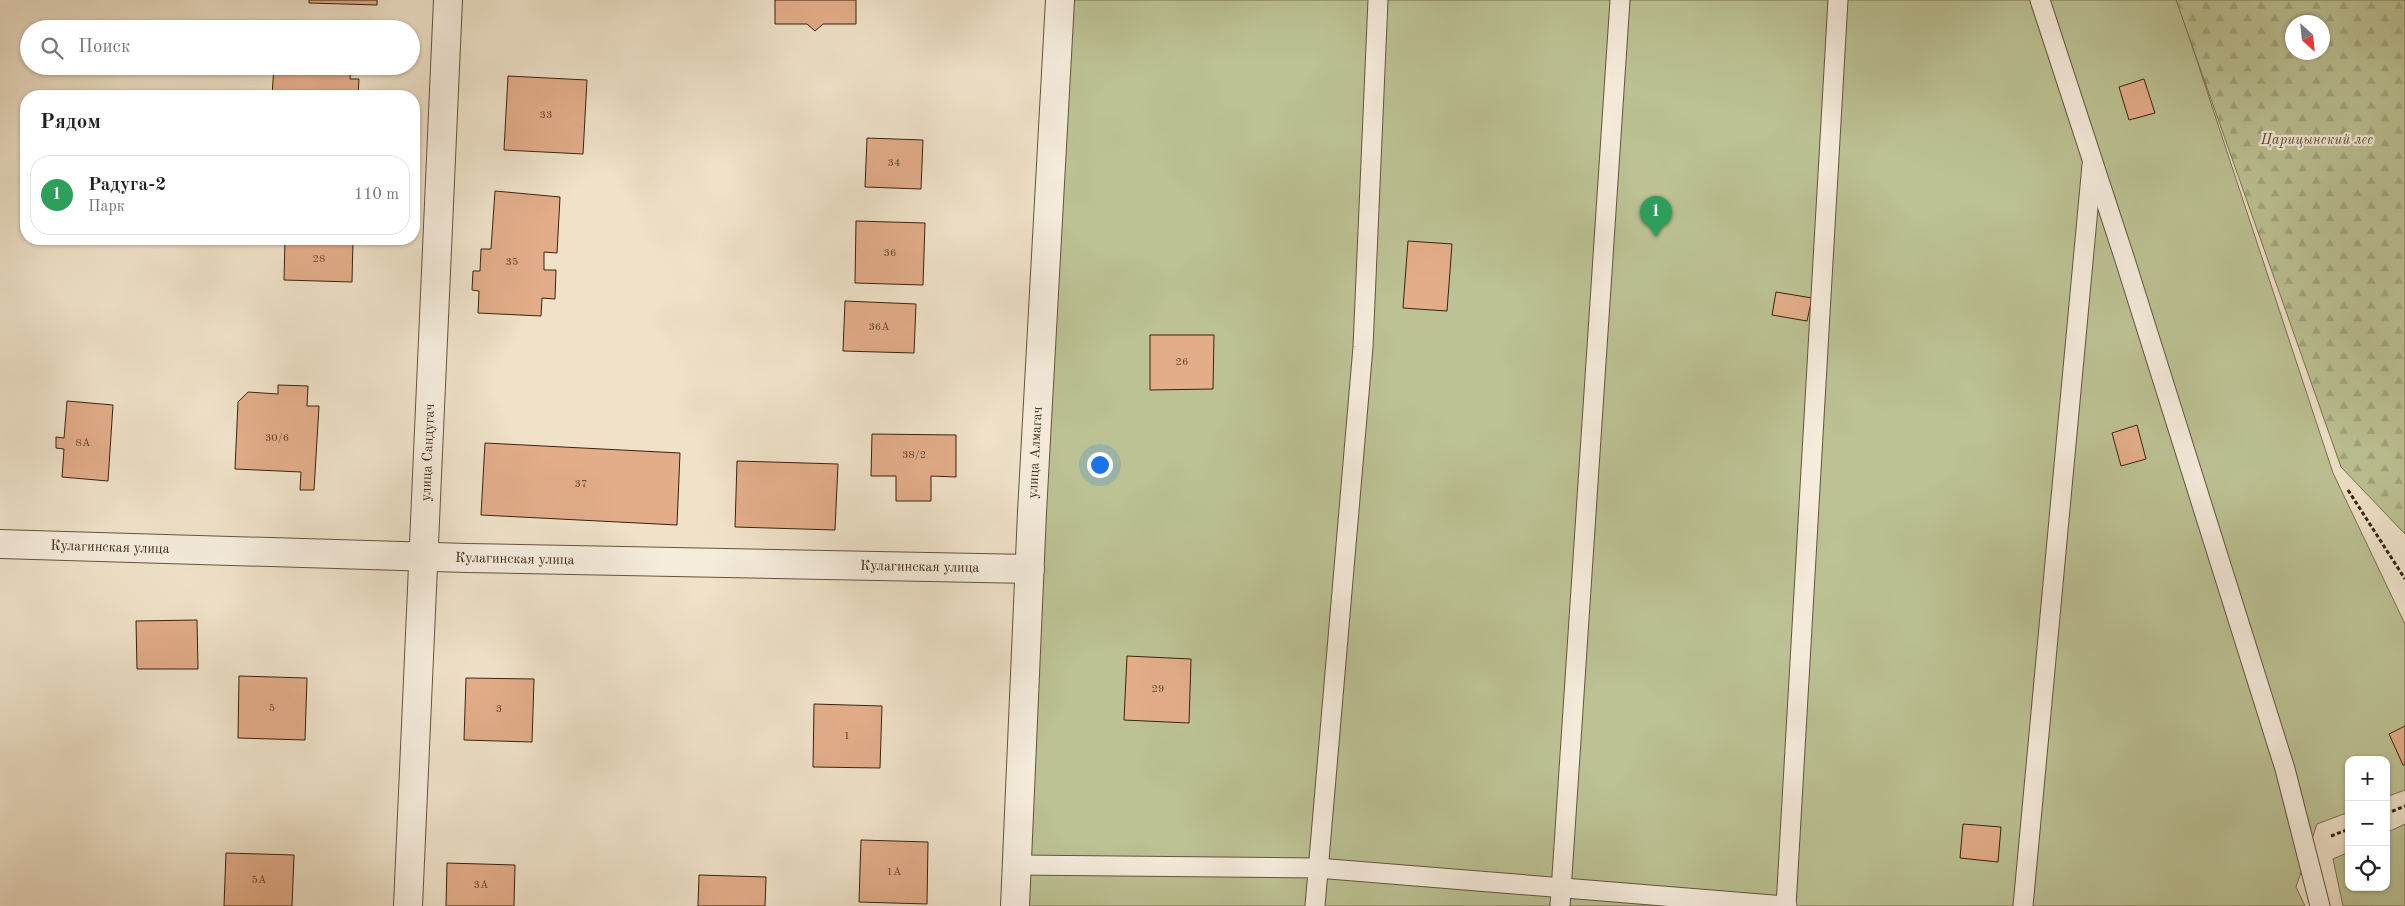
<!DOCTYPE html>
<html lang="ru">
<head>
<meta charset="utf-8">
<style>
  body { margin:0; font-family:"Old Standard TT",serif; background:#f2f2f2; color:#222 }
  .controls { position:absolute; right:15px; bottom:15px; display:grid; overflow:hidden; border-radius:10px; box-shadow:0 1px 4px #0004 }
  .controls button { width:45px; height:45px; display:grid; place-items:center; padding:0; border:0; border-bottom:1px solid #e0e0e0; background:#fff; color:#222; font:25px sans-serif }
  .compass { position:absolute; left:2285px; top:15px; width:45px; height:45px; border-radius:50%; background:#fff; box-shadow:0 1px 4px #0004; rotate:153deg }
  .you { position:absolute; left:1099px; top:464px; width:18px; height:18px; margin:-12px; border:4px solid #fff; border-radius:50%; background:#1a73e8; box-shadow:0 0 0 8px #1a73e833 }
  .badge { display:grid; place-items:center; width:32px; height:32px; border-radius:50%; background:#db2777; color:#fff; font-size:16px; font-weight:700 }
  .pin { position:absolute; translate:-50% -41px; filter:drop-shadow(0 1px 2px #0008) }
  .pin::after { content:''; position:absolute; top:26px; width:18px; height:15px; background:inherit; clip-path:polygon(0 0,100% 0,50% 100%) }
  .list { margin:0; padding:0; list-style:none }
  h2 { display:flex; justify-content:space-between; align-items:center; height:65px; margin:0; padding:0 20px; font-size:21px }
  h2 small { font-size:16px; font-weight:400; color:#767676 }
  .list li { display:grid; grid-template-columns:32px 1fr auto; gap:15px; align-items:center; box-sizing:border-box; height:80px; margin:0 10px 10px; padding:0 10px; border:1px solid #e0e0e0; border-radius:20px }
  .list b { display:block; font-size:19px; white-space:nowrap }
  .list p { margin:0; font-size:16px; white-space:nowrap; color:#767676 }
  .list em { font-size:16px; font-style:normal; color:#767676 }
  .icon { flex:none; width:28px; height:28px; fill:none; stroke:currentColor; stroke-width:2; stroke-linecap:round; stroke-linejoin:round }
  .map { position:relative; flex:none; width:2405px; height:906px; overflow:hidden }
  .search { position:absolute; background:#fff; box-shadow:0 1px 4px #0004; left:20px; top:20px; width:400px; height:55px; display:flex; align-items:center; gap:12px; box-sizing:border-box; padding:0 18px; border-radius:28px; color:#767676; font-size:19px }
  .panel { position:absolute; background:#fff; box-shadow:0 1px 4px #0004; left:20px; top:90px; width:400px; height:155px; border-radius:20px }
  .map>svg:first-child { display:block }
</style>
</head>
<body>
<div class="map">
<svg width="2405" height="906" viewBox="0 0 2405 906">
  <defs>
    <pattern id="forest-firs" width="22" height="20" patternUnits="userSpaceOnUse" patternTransform="scale(1.25)"><rect width="22" height="20" fill="#bcc294"/><path d="M5 1l3.5 6h-7zM16 11l3.5 6h-7z" fill="#a2a67e"/></pattern>
  </defs>
  <rect width="100%" height="100%" fill="#efe2c9"/>
  <filter id="stains"><feTurbulence type="fractalNoise" baseFrequency=".004" numOctaves="4"/><feColorMatrix values="0 0 0 0 .2 0 0 0 0 .09 0 0 0 0 .02 0 0 0 .5 -.17"/></filter>
  <radialGradient id="worn" r=".72"><stop offset=".6" stop-color="#630" stop-opacity="0"/><stop offset="1" stop-color="#630" stop-opacity=".3"/></radialGradient>
  <!-- green -->
  <g fill="#bcc294" stroke="#7a7250">
    <path d="M1068 0H2177L2333 473 2405 624V790L2386 797V760H2349V812L2317 824 2296 887 2305 906H1026Z"/>
    <path d="M2405 824V906H2343L2333 859 2349 852V887H2386V833Z"/>
  </g>
  <!-- forest -->
  <path fill="url(#forest-firs)" stroke="#7a7250" fill-rule="evenodd" d="M2176 0H2405V534L2341 467ZM2292 22H2322V52H2292Z"/>
  <!-- building -->
  <g fill="#e3ad8a" stroke="#38230d">
    <path d="M309 0H377V5L309 3Z"/>
    <path d="M775 0H856V24H823L815 31 807 24H775Z"/>
    <path d="M274 66H351L350 79H359L358 96H272Z"/>
    <path d="M508 76 587 80 583 154 504 150Z"/>
    <path d="M2144 79 2155 113 2129 120 2119 87Z"/>
    <path d="M867 138 923 140 921 189 865 187Z"/>
    <path d="M495 191 560 197 557 253 544 252V270H556L555 299 542 298 541 316 478 313 479 291 472 290 473 271H480L481 249H491Z"/>
    <path d="M856 221 925 223 923 285 855 283Z"/>
    <path d="M285 239H353L352 282 284 280Z"/>
    <path d="M1408 241 1452 244 1447 311 1403 308Z"/>
    <path d="M1776 292 1812 298 1807 321 1772 315Z"/>
    <path d="M845 301 916 304 914 353 843 351Z"/>
    <path d="M1150 335H1214L1213 389 1150 390Z"/>
    <path d="M278 385 308 386 307 406H319L314 490H300L301 472 235 469 238 402 248 392 278 394Z"/>
    <path d="M67 401 113 405 108 481 62 477 64 449 56 448V437L64 438Z"/>
    <path d="M2137 425 2146 459 2121 466 2112 433Z"/>
    <path d="M872 434 956 435V477L931 476V501H896V476H871Z"/>
    <path d="M485 443 680 453 677 525 481 515Z"/>
    <path d="M737 461 838 464 835 530 735 527Z"/>
    <path d="M197 620 198 669H137L136 621Z"/>
    <path d="M1127 656 1191 659 1189 723 1124 720Z"/>
    <path d="M239 676 307 678 305 740 238 738Z"/>
    <path d="M466 678 534 679 532 742 464 740Z"/>
    <path d="M814 704 882 706 880 768 813 767Z"/>
    <path d="M2405 726V765H2403L2389 734Z"/>
    <path d="M1963 824 2001 827 1998 862 1960 858Z"/>
    <path d="M861 840 928 842 927 904 859 902Z"/>
    <path d="M226 853 294 855 292 906H224Z"/>
    <path d="M447 863 515 865 514 906H446Z"/>
    <path d="M699 875 766 877 765 906H698Z"/>
  </g>
  <g fill="none" stroke-linecap="round" stroke-linejoin="round">
    <defs>
      <g id="lane">
        <path d="M2040 0 2125 260 2285 769 2320 906"/>
        <path d="M1016 865 1317 868 1787 906"/>
        <path d="M1315 906 1363 347 1378 0"/>
        <path d="M1560 906 1620 0"/>
        <path d="M1786 906 1838 0"/>
        <path d="M2023 906 2092 165"/>
      </g>
      <g id="street">
        <path id="s1" d="M0 544 467 558 1030 569"/>
        <path id="s2" d="M408 906 448 0"/>
        <path id="s3" d="M1015 906 1032 512 1060 0"/>
      </g>
    </defs>
    <!-- lane casing -->
    <use href="#lane" stroke="#66533c" stroke-width="21"/>
    <!-- street casing -->
    <use href="#street" stroke="#66533c" stroke-width="30"/>
    <!-- path -->
    <g stroke="#38230d" stroke-width="3" stroke-dasharray="4 2.5" stroke-linecap="butt">
      <path d="M2348 490 2405 579"/>
      <path d="M2386 814 2405 806"/>
      <path d="M2331 836 2349 829"/>
    </g>
    <!-- lane -->
    <use href="#lane" stroke="#f5ecdc" stroke-width="19"/>
    <!-- street -->
    <use href="#street" stroke="#f5ecdc" stroke-width="28"/>
  </g>
  <g text-anchor="middle" dominant-baseline="central" stroke-width="4.5" stroke-linejoin="round" paint-order="stroke">
    <!-- number labels -->
    <g font-size="11" fill="#63462c">
      <text x="546" y="115">33</text>
      <text x="894" y="163">34</text>
      <text x="890" y="253">36</text>
      <text x="319" y="259">28</text>
      <text x="512" y="262">35</text>
      <text x="879" y="327">36А</text>
      <text x="1182" y="362">26</text>
      <text x="277" y="438">30/6</text>
      <text x="83" y="443">8А</text>
      <text x="914" y="455">38/2</text>
      <text x="581" y="484">37</text>
      <text x="1158" y="689">29</text>
      <text x="272" y="708">5</text>
      <text x="499" y="709">3</text>
      <text x="847" y="736">1</text>
      <text x="894" y="872">1А</text>
      <text x="259" y="880">5А</text>
      <text x="481" y="885">3А</text>
    </g>
    <!-- park labels -->
    <g font-size="14" font-style="italic" fill="#594b2f" stroke="#f5ecdc">
      <text x="2317" y="140">Царицынский лес</text>
    </g>
    <!-- street labels -->
    <g font-size="14" fill="#38230d" stroke="#f5ecdc">
      <text stroke="none"><textPath href="#s2" startOffset="454">улица Сандугач</textPath></text>
      <text stroke="none"><textPath href="#s3" startOffset="454">улица Алмагач</textPath></text>
      <text stroke="none"><textPath href="#s1" startOffset="110">Кулагинская улица</textPath></text>
      <text stroke="none"><textPath href="#s1" startOffset="515">Кулагинская улица</textPath></text>
      <text stroke="none"><textPath href="#s1" startOffset="920">Кулагинская улица</textPath></text>
    </g>
  </g>
  <rect width="100%" height="100%" filter="url(#stains)"/>
  <rect width="100%" height="100%" fill="url(#worn)"/>
</svg>
<div class="controls">
<button>+</button>
<button>−</button>
<button><svg class="icon" aria-label="locate" viewBox="0 0 24 24"><circle cx="12" cy="12" r="6"/><path d="M12 2v4M12 18v4M2 12h4M18 12h4"/></svg></button>
</div>
<svg class="compass" viewBox="-18 -18 36 36"><path d="M0-13l5 13h-10z" fill="#e53935"/><path d="M0 13l5-13h-10z" fill="#767676"/></svg>
<div class="you"></div>
<div class="pin badge" style="left:1656px;top:237px;background:#2e9e5b">1</div>
<div class="search"><svg class="icon" aria-label="search" viewBox="0 0 24 24"><circle cx="10" cy="10" r="6"/><path d="M15 15l6 6"/></svg>Поиск</div>
<section class="panel">
<h2>Рядом<small></small></h2>
<ul class="list">
<li><span class="badge" style="background:#2e9e5b">1</span><div><b>Радуга-2</b><p>Парк</p></div><em>110 m</em></li>
</ul>
</section>
</div>
</body>
</html>
